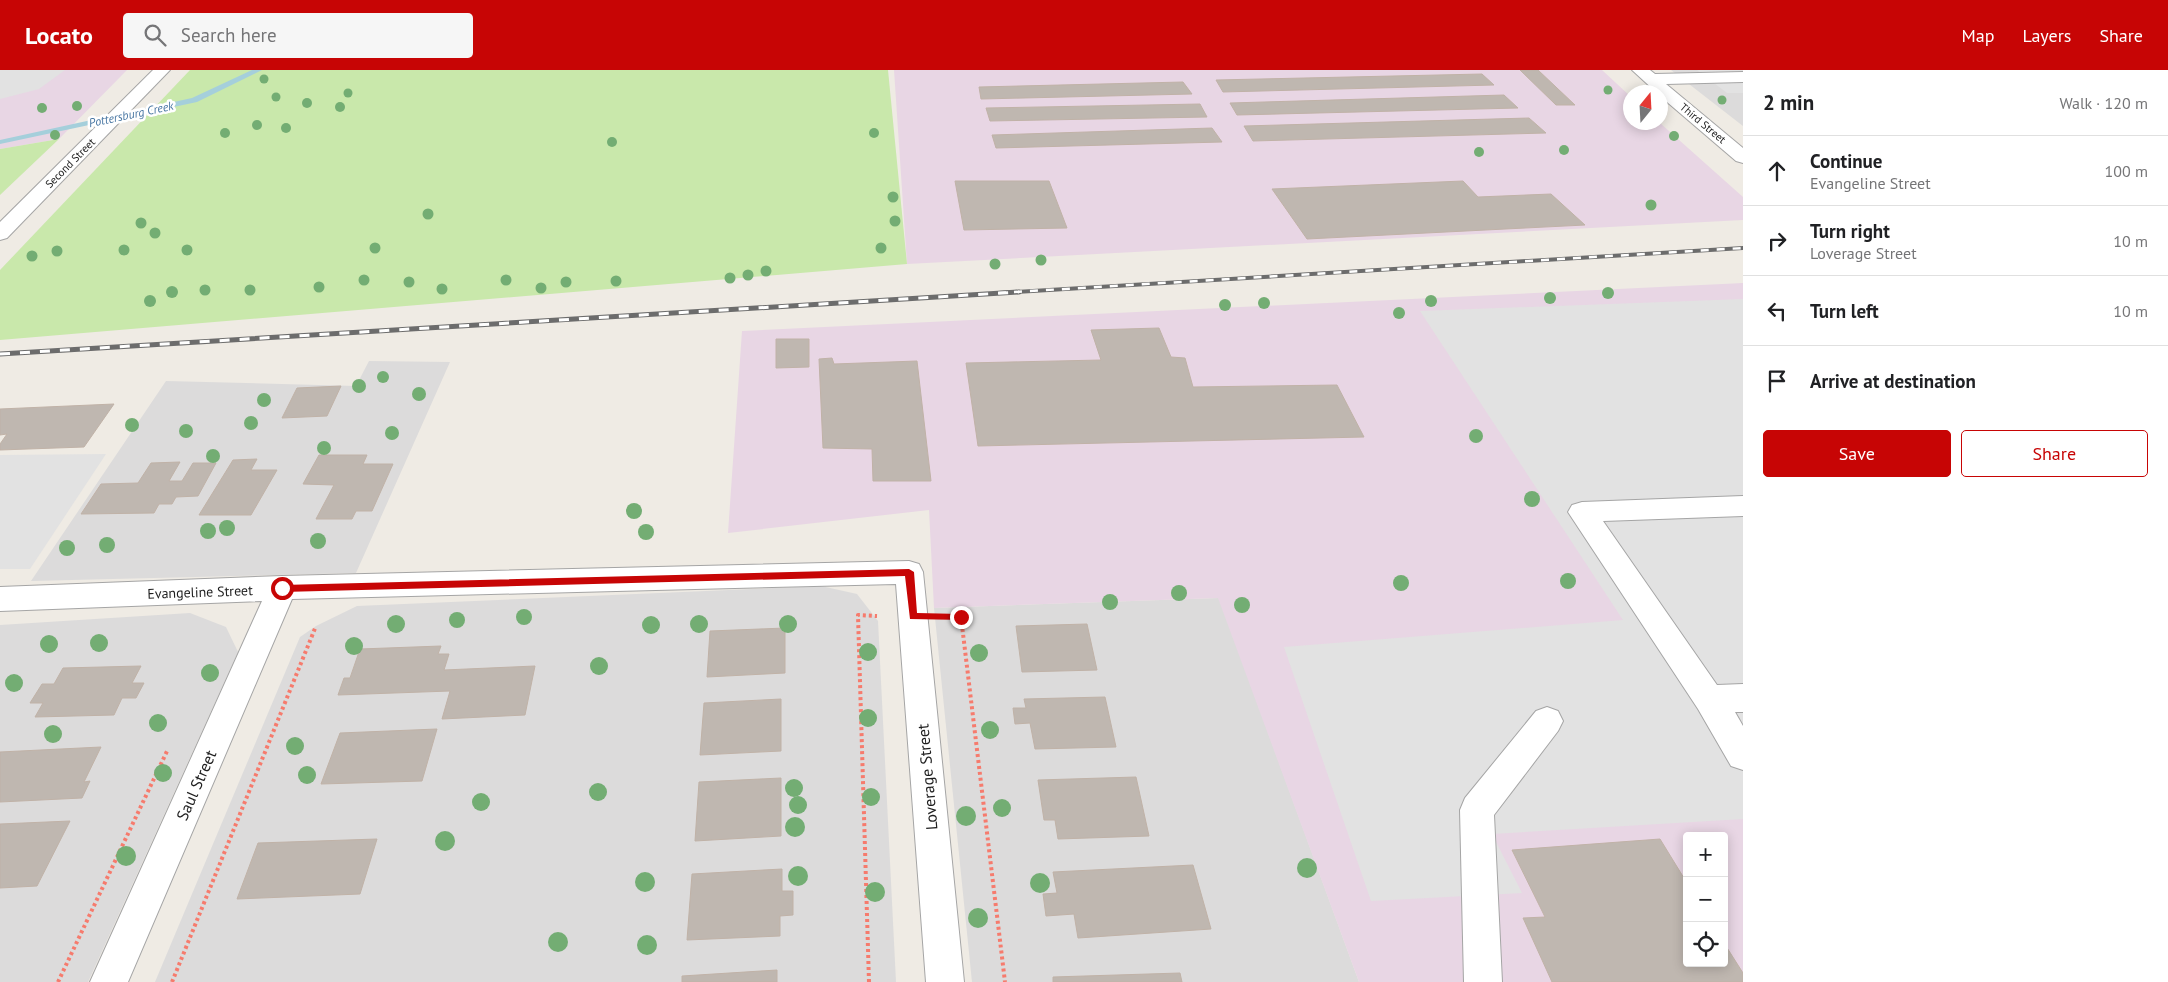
<!DOCTYPE html>
<html lang="en">
<head>
<meta charset="utf-8">
<style>
  body { margin:0; font-family:"PT Sans",sans-serif; background:#f6f6f6; color:#202124 }
  .controls { position:absolute; right:15px; bottom:15px; display:grid; overflow:hidden; border-radius:5px; box-shadow:0 2px 12px #0003 }
  .controls button { width:45px; height:45px; display:grid; place-items:center; padding:0; border:0; border-bottom:1px solid #e0e0e0; background:#fff; color:#202124; font:25px sans-serif }
  .compass { position:absolute; left:1623px; top:15px; width:45px; height:45px; border-radius:50%; background:#fff; box-shadow:0 2px 12px #0003; rotate:18deg }
  .stop { position:absolute; width:15px; height:15px; margin:-11px; border:4px solid #c70505; border-radius:50%; background:#fff }
  .stop.end { background:#c70505; border-color:#fff; box-shadow:0 1px 5px #0008 }
  .list { margin:0; padding:0; list-style:none }
  h2 { display:flex; justify-content:space-between; align-items:center; height:65px; margin:0; padding:0 20px; font-size:21px }
  h2 small { font-size:16px; font-weight:400; color:#757577 }
  .list li { display:grid; grid-template-columns:32px 1fr auto; gap:15px; align-items:center; box-sizing:border-box; height:70px; padding:0 20px; border-top:1px solid #e0e0e0 }
  .list b { display:block; font-size:19px; white-space:nowrap }
  .list p { margin:0; font-size:16px; white-space:nowrap; color:#757577 }
  .list em { font-size:16px; font-style:normal; color:#757577 }
  .actions { display:flex; gap:10px; padding:15px 20px }
  .actions a { flex:1; padding:11px 0; border:1px solid #c70505; border-radius:5px; text-align:center; font-size:18px; color:#c70505 }
  .actions .main { background:#c70505; color:#fff }
  .icon { flex:none; width:28px; height:28px; fill:none; stroke:currentColor; stroke-width:2; stroke-linecap:round; stroke-linejoin:round }
  .map { position:relative; flex:none; width:1743px; height:912px; overflow:hidden }
  header { display:flex; align-items:center; gap:30px; box-sizing:border-box; height:70px; padding:0 25px; background:#c70505; color:#fff }
  header strong { font-size:24px }
  nav { display:flex; gap:28px; margin-inline-start:auto; font-size:18px }
  .search { width:350px; height:45px; background:#f6f6f6; display:flex; align-items:center; gap:12px; box-sizing:border-box; padding:0 18px; border-radius:5px; color:#757577; font-size:19px }
  main { display:flex }
  aside { flex:1; background:#fff }
  .map>svg:first-child { display:block }
</style>
</head>
<body>
<header>
<strong>Locato</strong>
<div class="search"><svg class="icon" aria-label="search" viewBox="0 0 24 24"><circle cx="10" cy="10" r="6"/><path d="M15 15l6 6"/></svg>Search here</div>
<nav><a>Map</a><a>Layers</a><a>Share</a></nav>
</header>
<main>
<div class="map">
<svg width="1743" height="912" viewBox="0 0 1743 912">
  <rect width="100%" height="100%" fill="#efebe4"/>
  <!-- residential -->
  <g fill="#dcdbdb">
    <path d="M1671 0H1743V56Z"/>
    <path d="M369 291 450 292 356 503 31 511 166 311 356 316Z"/>
    <path d="M821 516 857 524 878 551 896 912H155L300 567 316 556 357 536Z"/>
    <path d="M1219 528 1359 912H972L934 538Z"/>
    <path d="M190 543 226 557 238 582 88 912H0V555Z"/>
  </g>
  <!-- industrial -->
  <g fill="#e8d6e4" fill-rule="evenodd">
    <path d="M0 0H127L59 69 0 79Z"/>
    <path d="M894 0H1602L1630 26V52L1660 53 1743 127V150L907 194Z"/>
    <path d="M1743 213V912H1359L1218 528 934 538 929 440 728 463 742 261ZM1687 766H1724V893H1687Z"/>
  </g>
  <!-- grass -->
  <g fill="#c9e8ab">
    <path d="M190 0H888L907 194 0 270V200Z"/>
    <path d="M59 69 0 125V79Z"/>
  </g>
  <!-- parking -->
  <g fill="#e2e2e2">
    <path d="M0 0H65L39 19 0 29Z"/>
    <path d="M1697 0H1743V23H1727Z"/>
    <path d="M1743 229V749L1492 764 1522 823 1371 831 1284 577 1623 550 1420 241Z"/>
    <path d="M106 384 30 499H0V385Z"/>
  </g>
  <g fill="none" stroke-linecap="round" stroke-linejoin="round">
    <!-- stream -->
    <path fill="#a5cfdb" fill-rule="evenodd" d="M252 0H262L197 32 0 74V70L192 28Z"/>
  </g>
  <!-- building -->
  <g fill="#bfb7b0" stroke="#c0b2a7">
    <path d="M1520 0H1538L1575 35H1556Z"/>
    <path d="M1482 4 1494 15 1223 22 1216 10Z"/>
    <path d="M1183 12 1192 24 981 29 979 17Z"/>
    <path d="M1504 25 1518 38 1237 45 1230 33Z"/>
    <path d="M1200 34 1207 47 990 51 986 38Z"/>
    <path d="M1529 48 1546 63 1253 71 1244 56Z"/>
    <path d="M1212 58 1222 72 996 78 992 65Z"/>
    <path d="M955 111H1049L1067 158 964 160Z"/>
    <path d="M1463 111 1478 127 1551 124 1585 155 1307 169 1272 119Z"/>
    <path d="M1159 258 1171 287 1185 288 1193 317 1337 315 1364 367 978 376 966 293 1101 290 1091 260Z"/>
    <path d="M776 269H809V297L776 298Z"/>
    <path d="M832 288 834 294 917 291 931 411H873L872 379 823 378 819 289Z"/>
    <path d="M341 316 327 346 282 348 297 318Z"/>
    <path d="M114 334 84 377 0 380V374L7 364 0 365V339Z"/>
    <path d="M319 385H367L363 394H393L372 441H356L352 449H316L334 415 303 414Z"/>
    <path d="M257 389 251 400H277L251 445H199L233 390Z"/>
    <path d="M180 392 169 411H182L193 393H216L198 426 176 427 172 434H159L154 443 81 444 101 414 138 413 151 393Z"/>
    <path d="M1087 554 1097 600 1022 602 1016 556Z"/>
    <path d="M785 558V603L707 607 710 561Z"/>
    <path d="M441 576 438 584H449L444 600 535 596 525 645 442 649 450 621 338 625 344 608H350L360 579Z"/>
    <path d="M141 596 132 613H144L136 628H122L114 645 35 647 43 633H30L42 614H54L63 598Z"/>
    <path d="M1105 627 1116 677 1035 679 1030 653 1015 654 1013 638H1026L1024 629Z"/>
    <path d="M781 629V681L700 685 704 633Z"/>
    <path d="M437 659 422 711 321 714 340 663Z"/>
    <path d="M101 677 84 712 90 711 82 728 0 732V682Z"/>
    <path d="M1136 707 1149 766 1058 769 1055 750H1044L1038 710Z"/>
    <path d="M781 708V766L695 771 699 712Z"/>
    <path d="M70 751 37 816 0 818V754Z"/>
    <path d="M377 769 360 824 237 829 258 773Z"/>
    <path d="M1660 769 1687 813V893H1724V873L1743 903V912H1552L1523 848 1545 847 1512 780Z"/>
    <path d="M1193 795 1211 859 1078 868 1074 844 1046 846 1043 824 1057 823 1053 802Z"/>
    <path d="M782 799V821H793V845L780 846V866L687 870 692 804Z"/>
    <path d="M777 900V912H682V906Z"/>
    <path d="M1180 903 1182 912H1053V907Z"/>
  </g>
  <g fill="none" stroke-linecap="round" stroke-linejoin="round">
    <defs>
      <g id="minor">
        <path d="M153 0H170L7 168 0 170V152Z"/>
        <path d="M1632 0H1650L1655 4 1743 2V12L1666 14 1743 78V93L1736 91 1660 26V22H1656Z"/>
        <path d="M1743 426V446L1603 451 1717 615 1743 614V642H1735L1743 656V700L1731 696 1698 639 1568 442 1572 435 1582 432Z"/>
        <path d="M909 491 919 494 923 502 964 912H926L896 514 292 529 128 912H90L262 531 0 541V517L282 506Z"/>
        <path d="M1547 637 1558 641 1563 651 1558 661 1494 745 1502 912H1464L1460 740 1465 728 1536 641Z"/>
      </g>
    </defs>
    <!-- minor casing -->
    <use href="#minor" stroke="#a5a5a5" stroke-width="2"/>
    <!-- path -->
    <g stroke="#f67b6d" stroke-width="4" stroke-dasharray="3 3" stroke-linecap="butt">
      <path d="M949 547H961L1005 912"/>
      <path d="M58 912 168 679"/>
      <path d="M172 912 316 556"/>
      <path d="M869 912 858 545 877 546"/>
    </g>
    <!-- minor -->
    <use href="#minor" fill="#fff" fill-rule="evenodd"/>
    <defs>
      <path id="rail-far1" d="M998 223 1743 178"/>
      <path id="rail" d="M0 284 1019 222"/>
    </defs>
    <!-- rail-far1 casing -->
    <use href="#rail-far1" stroke="#6c6c6c" stroke-width="4"/>
    <!-- rail casing -->
    <use href="#rail" stroke="#6c6c6c" stroke-width="5"/>
    <!-- rail-far1 -->
    <use href="#rail-far1" stroke="#fff" stroke-width="2.5" stroke-dasharray="8" stroke-linecap="butt"/>
    <!-- rail -->
    <use href="#rail" stroke="#fff" stroke-width="3" stroke-dasharray="10" stroke-linecap="butt"/>
  </g>
  <!-- trees -->
  <g fill="#73ad73">
    <circle cx="264" cy="9" r="4.5"/>
    <circle cx="1608" cy="20" r="4.5"/>
    <circle cx="348" cy="23" r="4.5"/>
    <circle cx="276" cy="27" r="4.5"/>
    <circle cx="1722" cy="30" r="4.5"/>
    <circle cx="307" cy="33" r="5"/>
    <circle cx="77" cy="36" r="5"/>
    <circle cx="340" cy="37" r="5"/>
    <circle cx="42" cy="38" r="5"/>
    <circle cx="257" cy="55" r="5"/>
    <circle cx="286" cy="58" r="5"/>
    <circle cx="225" cy="63" r="5"/>
    <circle cx="874" cy="63" r="5"/>
    <circle cx="55" cy="65" r="5"/>
    <circle cx="1674" cy="66" r="5"/>
    <circle cx="612" cy="72" r="5"/>
    <circle cx="1564" cy="80" r="5"/>
    <circle cx="1479" cy="82" r="5"/>
    <circle cx="893" cy="127" r="5.5"/>
    <circle cx="1651" cy="135" r="5.5"/>
    <circle cx="428" cy="144" r="5.5"/>
    <circle cx="895" cy="151" r="5.5"/>
    <circle cx="141" cy="153" r="5.5"/>
    <circle cx="155" cy="163" r="5.5"/>
    <circle cx="375" cy="178" r="5.5"/>
    <circle cx="881" cy="178" r="5.5"/>
    <circle cx="124" cy="180" r="5.5"/>
    <circle cx="187" cy="180" r="5.5"/>
    <circle cx="57" cy="181" r="5.5"/>
    <circle cx="32" cy="186" r="5.5"/>
    <circle cx="1041" cy="190" r="5.5"/>
    <circle cx="995" cy="194" r="5.5"/>
    <circle cx="766" cy="201" r="5.5"/>
    <circle cx="748" cy="205" r="5.5"/>
    <circle cx="730" cy="208" r="5.5"/>
    <circle cx="364" cy="210" r="5.5"/>
    <circle cx="506" cy="210" r="5.5"/>
    <circle cx="616" cy="211" r="5.5"/>
    <circle cx="409" cy="212" r="5.5"/>
    <circle cx="566" cy="212" r="5.5"/>
    <circle cx="319" cy="217" r="5.5"/>
    <circle cx="541" cy="218" r="5.5"/>
    <circle cx="442" cy="219" r="5.5"/>
    <circle cx="205" cy="220" r="5.5"/>
    <circle cx="250" cy="220" r="5.5"/>
    <circle cx="172" cy="222" r="6"/>
    <circle cx="1608" cy="223" r="6"/>
    <circle cx="1550" cy="228" r="6"/>
    <circle cx="150" cy="231" r="6"/>
    <circle cx="1431" cy="231" r="6"/>
    <circle cx="1264" cy="233" r="6"/>
    <circle cx="1225" cy="235" r="6"/>
    <circle cx="1399" cy="243" r="6"/>
    <circle cx="383" cy="307" r="6"/>
    <circle cx="359" cy="316" r="7"/>
    <circle cx="419" cy="324" r="7"/>
    <circle cx="264" cy="330" r="7"/>
    <circle cx="251" cy="353" r="7"/>
    <circle cx="132" cy="355" r="7"/>
    <circle cx="186" cy="361" r="7"/>
    <circle cx="392" cy="363" r="7"/>
    <circle cx="1476" cy="366" r="7"/>
    <circle cx="324" cy="378" r="7"/>
    <circle cx="213" cy="386" r="7"/>
    <circle cx="1532" cy="429" r="8"/>
    <circle cx="634" cy="441" r="8"/>
    <circle cx="227" cy="458" r="8"/>
    <circle cx="208" cy="461" r="8"/>
    <circle cx="646" cy="462" r="8"/>
    <circle cx="318" cy="471" r="8"/>
    <circle cx="107" cy="475" r="8"/>
    <circle cx="67" cy="478" r="8"/>
    <circle cx="1568" cy="511" r="8"/>
    <circle cx="1401" cy="513" r="8"/>
    <circle cx="1179" cy="523" r="8"/>
    <circle cx="1110" cy="532" r="8"/>
    <circle cx="1242" cy="535" r="8"/>
    <circle cx="524" cy="547" r="8"/>
    <circle cx="457" cy="550" r="8"/>
    <circle cx="396" cy="554" r="9"/>
    <circle cx="699" cy="554" r="9"/>
    <circle cx="788" cy="554" r="9"/>
    <circle cx="651" cy="555" r="9"/>
    <circle cx="99" cy="573" r="9"/>
    <circle cx="49" cy="574" r="9"/>
    <circle cx="354" cy="576" r="9"/>
    <circle cx="868" cy="582" r="9"/>
    <circle cx="979" cy="583" r="9"/>
    <circle cx="599" cy="596" r="9"/>
    <circle cx="210" cy="603" r="9"/>
    <circle cx="14" cy="613" r="9"/>
    <circle cx="868" cy="648" r="9"/>
    <circle cx="158" cy="653" r="9"/>
    <circle cx="990" cy="660" r="9"/>
    <circle cx="53" cy="664" r="9"/>
    <circle cx="295" cy="676" r="9"/>
    <circle cx="163" cy="703" r="9"/>
    <circle cx="307" cy="705" r="9"/>
    <circle cx="794" cy="718" r="9"/>
    <circle cx="598" cy="722" r="9"/>
    <circle cx="871" cy="727" r="9"/>
    <circle cx="481" cy="732" r="9"/>
    <circle cx="798" cy="735" r="9"/>
    <circle cx="1002" cy="738" r="9"/>
    <circle cx="966" cy="746" r="10"/>
    <circle cx="795" cy="757" r="10"/>
    <circle cx="445" cy="771" r="10"/>
    <circle cx="126" cy="786" r="10"/>
    <circle cx="1307" cy="798" r="10"/>
    <circle cx="798" cy="806" r="10"/>
    <circle cx="645" cy="812" r="10"/>
    <circle cx="1040" cy="813" r="10"/>
    <circle cx="875" cy="822" r="10"/>
    <circle cx="978" cy="848" r="10"/>
    <circle cx="558" cy="872" r="10"/>
    <circle cx="647" cy="875" r="10"/>
  </g>
  <!-- route -->
  <path fill="#c70505" d="M909 499 914 502 917 543 961 544 965 547 964 550 910 549 905 506 282 522 278 518 282 515Z"/>
  <g text-anchor="middle" dominant-baseline="central" stroke-width="5" stroke-linejoin="round" paint-order="stroke">
    <!-- far-street labels -->
    <g font-size="11" fill="#1e1e1e" stroke="#fff">
      <text transform="translate(1703 53) rotate(40)">Third Street</text>
      <text transform="translate(70 93) rotate(-45)">Second Street</text>
    </g>
    <!-- far-water labels -->
    <g font-size="12" font-style="italic" fill="#4977a3" stroke="#fff">
      <text transform="translate(131 44) rotate(-12)">Pottersburg Creek</text>
    </g>
    <!-- street labels -->
    <g font-size="14" fill="#1e1e1e" stroke="#fff">
      <text transform="translate(200 522) rotate(-2)">Evangeline Street</text>
    </g>
    <!-- near-street labels -->
    <g font-size="16" fill="#1e1e1e" stroke="#fff">
      <text transform="translate(927 707) rotate(-95)">Loverage Street</text>
      <text transform="translate(196 715) rotate(-66)">Saul Street</text>
    </g>
  </g>
</svg>
<div class="controls">
<button>+</button>
<button>−</button>
<button><svg class="icon" aria-label="locate" viewBox="0 0 24 24"><circle cx="12" cy="12" r="6"/><path d="M12 2v4M12 18v4M2 12h4M18 12h4"/></svg></button>
</div>
<svg class="compass" viewBox="-18 -18 36 36"><path d="M0-13l5 13h-10z" fill="#e53935"/><path d="M0 13l5-13h-10z" fill="#757577"/></svg>
<div class="stop" style="left:282px;top:518px"></div>
<div class="stop end" style="left:961px;top:547px"></div>
</div>
<aside>
<h2>2 min<small>Walk · 120 m</small></h2>
<ul class="list">
<li><svg class="icon" aria-label="ahead" viewBox="0 0 24 24"><path d="M12 20V5M6 11l6-6 6 6"/></svg><div><b>Continue</b><p>Evangeline Street</p></div><em>100 m</em></li>
<li><svg class="icon" aria-label="right" viewBox="0 0 24 24"><path d="M7 20v-9h11M14 6l5 5-5 5"/></svg><div><b>Turn right</b><p>Loverage Street</p></div><em>10 m</em></li>
<li><svg class="icon" aria-label="left" viewBox="0 0 24 24"><path d="M17 20v-9H6M10 6l-5 5 5 5"/></svg><div><b>Turn left</b></div><em>10 m</em></li>
<li><svg class="icon" aria-label="arrive" viewBox="0 0 24 24"><path d="M6 21V4h12l-3 4 3 4H6"/></svg><div><b>Arrive at destination</b></div></li>
</ul>
<div class="actions"><a class="main">Save</a><a>Share</a></div>
</aside>
</main>
</body>
</html>
